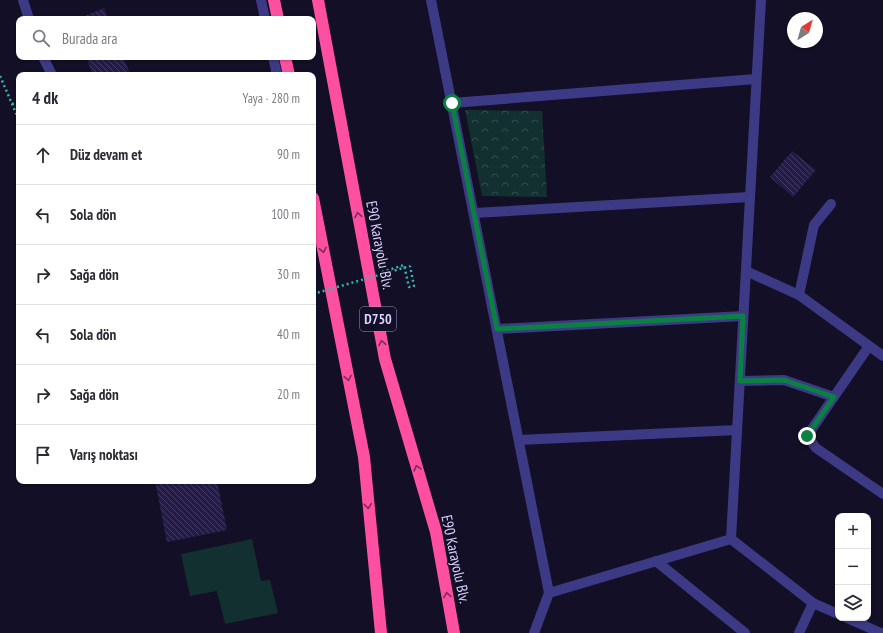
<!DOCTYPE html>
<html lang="tr">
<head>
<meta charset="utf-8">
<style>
  body { margin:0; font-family:"PT Sans Narrow",sans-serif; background:#f7f7f7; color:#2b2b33 }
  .controls { position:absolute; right:12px; bottom:12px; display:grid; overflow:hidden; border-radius:8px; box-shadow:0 1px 3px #0004 }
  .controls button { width:36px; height:36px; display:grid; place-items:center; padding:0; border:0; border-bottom:1px solid #e1e1e2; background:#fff; color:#2b2b33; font:20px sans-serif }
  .compass { position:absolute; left:787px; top:12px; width:36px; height:36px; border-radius:50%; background:#fff; box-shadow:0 1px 3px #0004; rotate:37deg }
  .stop { position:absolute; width:12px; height:12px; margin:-9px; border:3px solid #0b8043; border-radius:50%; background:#fff }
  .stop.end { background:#0b8043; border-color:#fff; box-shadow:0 1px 4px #0008 }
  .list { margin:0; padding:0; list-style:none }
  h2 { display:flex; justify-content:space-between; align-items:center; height:52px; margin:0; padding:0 16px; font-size:17px }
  h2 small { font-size:13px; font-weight:400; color:#7c7c81 }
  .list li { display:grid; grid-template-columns:26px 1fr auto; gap:12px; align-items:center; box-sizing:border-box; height:60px; padding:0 16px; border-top:1px solid #e1e1e2 }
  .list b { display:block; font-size:15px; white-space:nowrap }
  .list em { font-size:13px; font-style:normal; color:#7c7c81 }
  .icon { flex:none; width:22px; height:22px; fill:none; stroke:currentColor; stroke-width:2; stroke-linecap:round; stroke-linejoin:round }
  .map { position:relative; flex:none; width:883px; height:633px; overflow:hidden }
  .search { position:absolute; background:#fff; box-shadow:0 1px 3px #0004; left:16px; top:16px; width:300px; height:44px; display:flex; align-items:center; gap:10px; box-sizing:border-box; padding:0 14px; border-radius:8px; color:#7c7c81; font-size:15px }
  .panel { position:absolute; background:#fff; box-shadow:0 1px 3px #0004; left:16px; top:72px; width:300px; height:412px; border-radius:8px }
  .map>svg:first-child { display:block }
</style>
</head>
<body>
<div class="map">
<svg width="883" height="633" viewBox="0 0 883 633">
  <defs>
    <pattern id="park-crowns" width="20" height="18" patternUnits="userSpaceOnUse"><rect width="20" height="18" fill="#12302f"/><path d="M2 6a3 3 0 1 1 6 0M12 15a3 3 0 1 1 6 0" fill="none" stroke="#344d4e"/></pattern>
    <pattern id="building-back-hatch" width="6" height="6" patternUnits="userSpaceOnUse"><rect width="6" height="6" fill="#241b47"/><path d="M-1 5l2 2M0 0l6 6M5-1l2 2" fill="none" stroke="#433b63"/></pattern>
  </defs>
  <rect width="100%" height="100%" fill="#130f26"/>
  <!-- green -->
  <path fill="#12302f" d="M252 539 261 581 270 580 278 613 225 624 217 591 190 596 181 554Z"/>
  <!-- park -->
  <path fill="url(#park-crowns)" d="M465 110 542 111 547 197 482 196Z"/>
  <!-- building -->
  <g fill="url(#building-back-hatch)">
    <path d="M104 8 108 19H77Z"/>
    <path d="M86 57H123L130 73 124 75H93Z"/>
    <path d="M792 151 816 170 793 197 770 177Z"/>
    <path d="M155 481H220L218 486 227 530 167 542Z"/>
  </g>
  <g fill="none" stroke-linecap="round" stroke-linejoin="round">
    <!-- path -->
    <g stroke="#2fb8b0" stroke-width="2.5" stroke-dasharray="2 3" stroke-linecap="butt">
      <path d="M0 76 19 120"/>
      <path d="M12 104 19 102"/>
      <path d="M382 272 404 265 409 287 414 286 410 266"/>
    </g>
    <!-- minor -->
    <g stroke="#3d3a85" stroke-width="10">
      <path d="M23 0 29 19"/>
      <path d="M261 0 265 19"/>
      <path d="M431 0 549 593 534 633"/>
      <path d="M43 57 52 75"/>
      <path d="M273 57 277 75"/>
      <path d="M452 103 756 79"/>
      <path d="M474 213 750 197"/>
      <path d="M746 271 799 295 883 356"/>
      <path d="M799 295 814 225 831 204"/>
      <path d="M497 329 743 316"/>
      <path d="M869 346 807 436 816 448 883 494"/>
      <path d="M740 381 784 380 834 397"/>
      <path d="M519 440 737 430"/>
      <path d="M731 539 813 603 838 614"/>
      <path d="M656 561 745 633"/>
      <path d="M549 593 731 539 761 0"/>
      <path d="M847 618 881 633"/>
      <path d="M799 633 813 603"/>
    </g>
    <!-- highway -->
    <g stroke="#ff4fa3" stroke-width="12">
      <path d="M274 0 278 19"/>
      <path d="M318 0 385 359 436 532 454 633"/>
      <path d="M285 57 289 75"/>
      <path d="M313 198 364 457 381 633"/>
    </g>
    <!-- path-bridge -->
    <path stroke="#2fb8b0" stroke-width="2.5" stroke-dasharray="2 3" stroke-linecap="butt" d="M313 294 410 266"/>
  </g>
  <!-- one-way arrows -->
  <defs><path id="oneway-chevron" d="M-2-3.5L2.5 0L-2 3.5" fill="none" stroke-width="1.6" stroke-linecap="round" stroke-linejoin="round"/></defs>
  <g stroke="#7d2c5e">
    <use href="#oneway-chevron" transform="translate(358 215) rotate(-101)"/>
    <use href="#oneway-chevron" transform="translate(323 250) rotate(79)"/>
    <use href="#oneway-chevron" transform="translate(382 343) rotate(-101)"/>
    <use href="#oneway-chevron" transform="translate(348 378) rotate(79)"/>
    <use href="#oneway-chevron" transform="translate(417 468) rotate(-106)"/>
    <use href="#oneway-chevron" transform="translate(368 506) rotate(84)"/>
    <use href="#oneway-chevron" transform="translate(447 595) rotate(-100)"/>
  </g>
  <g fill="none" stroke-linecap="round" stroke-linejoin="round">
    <!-- route -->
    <path stroke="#0b8043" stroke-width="5" d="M452 103 497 329 743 316 740 381 784 380 834 397 807 436"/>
  </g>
  <g text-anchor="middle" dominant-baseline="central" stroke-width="3" stroke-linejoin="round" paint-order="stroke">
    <!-- shield labels -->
    <rect fill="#130f26" stroke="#9e99be" stroke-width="1" x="360" y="307" width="36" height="24" rx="3"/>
    <g font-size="14" font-weight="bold" fill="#d9d4ff">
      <text x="378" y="319">D750</text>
    </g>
    <!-- street labels -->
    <g font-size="15" fill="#d9d4ff" stroke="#130f26">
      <text transform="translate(380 245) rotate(79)">E90 Karayolu Blv.</text>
      <text transform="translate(456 559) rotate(78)">E90 Karayolu Blv.</text>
    </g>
  </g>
</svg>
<div class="controls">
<button>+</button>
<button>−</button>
<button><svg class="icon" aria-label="layers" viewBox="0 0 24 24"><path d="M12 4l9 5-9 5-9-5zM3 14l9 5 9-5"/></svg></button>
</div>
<svg class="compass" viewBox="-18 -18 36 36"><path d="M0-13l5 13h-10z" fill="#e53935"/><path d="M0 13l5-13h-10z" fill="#7c7c81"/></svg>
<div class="stop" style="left:452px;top:103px"></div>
<div class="stop end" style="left:807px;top:436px"></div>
<div class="search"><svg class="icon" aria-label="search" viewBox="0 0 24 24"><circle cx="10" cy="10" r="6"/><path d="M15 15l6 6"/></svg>Burada ara</div>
<section class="panel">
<h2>4 dk<small>Yaya · 280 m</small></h2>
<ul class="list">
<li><svg class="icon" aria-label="ahead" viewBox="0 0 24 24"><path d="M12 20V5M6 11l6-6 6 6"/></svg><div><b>Düz devam et</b></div><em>90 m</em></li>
<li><svg class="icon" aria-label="left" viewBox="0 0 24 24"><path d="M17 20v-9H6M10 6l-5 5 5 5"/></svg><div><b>Sola dön</b></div><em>100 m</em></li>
<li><svg class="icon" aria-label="right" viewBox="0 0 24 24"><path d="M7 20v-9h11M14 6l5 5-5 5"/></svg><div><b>Sağa dön</b></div><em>30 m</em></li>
<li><svg class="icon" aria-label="left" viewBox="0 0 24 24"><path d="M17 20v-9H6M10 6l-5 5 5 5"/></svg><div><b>Sola dön</b></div><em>40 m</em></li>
<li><svg class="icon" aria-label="right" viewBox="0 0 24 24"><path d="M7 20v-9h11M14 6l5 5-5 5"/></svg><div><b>Sağa dön</b></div><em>20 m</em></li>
<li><svg class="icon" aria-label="arrive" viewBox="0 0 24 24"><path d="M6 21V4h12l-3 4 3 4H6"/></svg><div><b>Varış noktası</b></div></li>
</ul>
</section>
</div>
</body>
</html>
